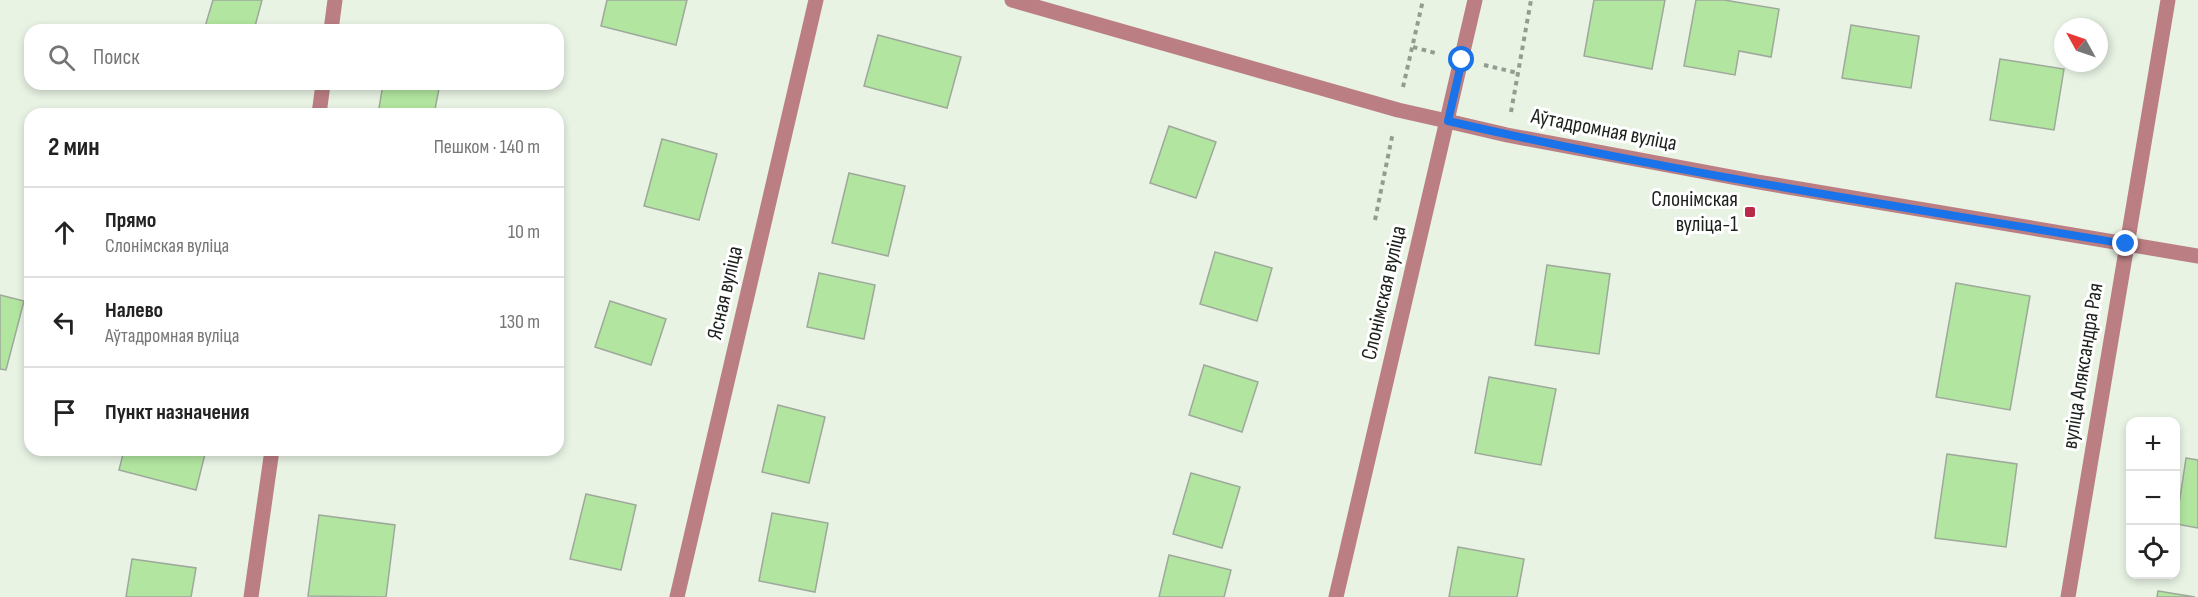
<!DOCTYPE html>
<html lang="ru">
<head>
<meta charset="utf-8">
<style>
  body { margin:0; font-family:"Sofia Sans Condensed",sans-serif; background:#f2f2f2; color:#222 }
  .controls { position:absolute; right:18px; bottom:18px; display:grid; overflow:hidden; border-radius:12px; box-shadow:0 3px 9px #0003 }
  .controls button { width:54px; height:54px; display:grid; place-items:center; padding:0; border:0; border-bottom:2px solid #e0e0e0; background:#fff; color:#222; font:30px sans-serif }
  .compass { position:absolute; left:2054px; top:18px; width:54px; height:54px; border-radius:50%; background:#fff; box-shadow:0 3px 9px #0003; rotate:310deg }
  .stop { position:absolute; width:18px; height:18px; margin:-14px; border:4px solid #1a73e8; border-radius:50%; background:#fff }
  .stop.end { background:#1a73e8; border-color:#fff; box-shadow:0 2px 6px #0008 }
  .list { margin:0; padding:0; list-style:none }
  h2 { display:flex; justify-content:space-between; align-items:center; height:78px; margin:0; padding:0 24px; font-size:26px }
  h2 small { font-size:20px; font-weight:400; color:#767676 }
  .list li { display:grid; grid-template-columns:39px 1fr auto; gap:18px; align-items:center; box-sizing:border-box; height:90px; padding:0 24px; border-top:2px solid #e0e0e0 }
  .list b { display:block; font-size:22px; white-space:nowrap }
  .list p { margin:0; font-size:20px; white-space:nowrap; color:#767676 }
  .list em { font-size:20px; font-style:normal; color:#767676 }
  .icon { flex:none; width:33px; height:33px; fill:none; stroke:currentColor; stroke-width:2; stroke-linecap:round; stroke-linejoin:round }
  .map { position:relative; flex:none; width:2198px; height:597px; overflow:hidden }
  .search { position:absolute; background:#fff; box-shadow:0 3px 9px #0003; left:24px; top:24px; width:540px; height:66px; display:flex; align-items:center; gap:15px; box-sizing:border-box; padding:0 21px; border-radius:18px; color:#767676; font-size:22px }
  .panel { position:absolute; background:#fff; box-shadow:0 3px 9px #0003; left:24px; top:108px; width:540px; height:348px; border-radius:18px }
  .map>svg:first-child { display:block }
</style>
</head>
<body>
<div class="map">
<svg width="2198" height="597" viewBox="0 0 2198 597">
  <rect width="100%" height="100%" fill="#e8f3e4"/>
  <!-- building -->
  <g fill="#b2e6a0" stroke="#9ea89b" stroke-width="1.5">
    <path d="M213 0H262L254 30H204Z"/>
    <path d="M607 0H687L676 45 601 26Z"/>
    <path d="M1594 0H1665L1652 69 1584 56Z"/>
    <path d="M1696 0H1724L1779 9 1771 57 1739 51 1735 75 1684 66Z"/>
    <path d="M1851 25 1919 36 1911 88 1842 78Z"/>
    <path d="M878 35 961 57 947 108 864 86Z"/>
    <path d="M2000 59 2064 69 2054 130 1990 120Z"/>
    <path d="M383 84H440L434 114H378Z"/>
    <path d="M1169 126 1216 142 1196 198 1150 183Z"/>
    <path d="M662 139 717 154 699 220 644 206Z"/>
    <path d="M849 173 905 186 888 256 832 243Z"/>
    <path d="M1215 252 1272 268 1257 321 1200 304Z"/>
    <path d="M1547 265 1610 274 1599 354 1535 345Z"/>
    <path d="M819 273 875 285 864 339 807 327Z"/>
    <path d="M1956 283 2030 296 2010 410 1936 397Z"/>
    <path d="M0 295 24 301 6 370 0 369Z"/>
    <path d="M610 301 666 319 651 365 595 347Z"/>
    <path d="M1204 365 1258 382 1242 432 1189 415Z"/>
    <path d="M1489 377 1556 389 1541 465 1475 453Z"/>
    <path d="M778 405 825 417 809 483 762 472Z"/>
    <path d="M124 450H206L196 490 119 470Z"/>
    <path d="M1947 454 2017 464 2006 547 1935 538Z"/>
    <path d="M2186 458 2198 460V528L2176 524Z"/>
    <path d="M1191 473 1240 487 1222 548 1173 534Z"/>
    <path d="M586 494 636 505 621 570 570 559Z"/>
    <path d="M772 513 828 523 815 592 759 581Z"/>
    <path d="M319 515 395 525 386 597 308 596Z"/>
    <path d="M1458 547 1524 559 1517 597H1449Z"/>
    <path d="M1169 555 1231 570 1224 597H1159Z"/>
    <path d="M132 559 196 568 191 597H126Z"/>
    <path d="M2158 591 2195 597H2157Z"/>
  </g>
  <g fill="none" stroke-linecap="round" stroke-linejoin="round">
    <!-- path -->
    <g stroke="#939c91" stroke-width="4" stroke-dasharray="4.5 4.5" stroke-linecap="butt">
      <path d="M1413 47 1439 54"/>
      <path d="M1484 65 1518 73"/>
      <path d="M1403 87 1423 0"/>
      <path d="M1511 112 1531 0"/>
      <path d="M1375 220 1393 132"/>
    </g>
    <!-- minor -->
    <g stroke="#bb7f83" stroke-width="15">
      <path d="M331 30 335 0"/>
      <path d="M319 114 323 84"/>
      <path d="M1447 121 1507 135 1758 182 2198 256"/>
      <path d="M251 597 272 450"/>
      <path d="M677 597 816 0"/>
      <path d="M2068 597 2168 0"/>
    </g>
    <!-- tertiary -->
    <g stroke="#bb7f83" stroke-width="15">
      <path d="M1012 0 1398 110 1447 121"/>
      <path d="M1336 597 1475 0"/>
    </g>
  </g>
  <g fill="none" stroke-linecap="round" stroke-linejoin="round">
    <!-- route -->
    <path stroke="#1a73e8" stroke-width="8" d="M1462 60 1448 121C1671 173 1900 206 2126 244"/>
  </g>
  <!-- markers -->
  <rect fill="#ba2947" stroke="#fff" stroke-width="2" x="1744" y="206" width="12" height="12" rx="3"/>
  <g text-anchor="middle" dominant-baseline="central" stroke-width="6" stroke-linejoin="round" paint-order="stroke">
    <!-- street labels -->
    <g font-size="22" fill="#1d211c" stroke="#fff">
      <text transform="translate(1604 130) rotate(11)">Аўтадромная вуліца</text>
      <text transform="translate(725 293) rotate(-77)">Ясная вуліца</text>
      <text transform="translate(1384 293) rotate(-77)">Слонімская вуліца</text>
      <text transform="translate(2083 366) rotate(-81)">вуліца Аляксандра Рая</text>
    </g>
    <!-- poi labels -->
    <g font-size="22" fill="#1d211c" stroke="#fff" text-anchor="end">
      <text x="1738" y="199">Слонімская<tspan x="1738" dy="25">вуліца-1</tspan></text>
    </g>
  </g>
</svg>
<div class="controls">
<button>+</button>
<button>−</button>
<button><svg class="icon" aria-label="locate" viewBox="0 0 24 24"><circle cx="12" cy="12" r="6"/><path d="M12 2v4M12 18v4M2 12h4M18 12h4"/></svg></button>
</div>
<svg class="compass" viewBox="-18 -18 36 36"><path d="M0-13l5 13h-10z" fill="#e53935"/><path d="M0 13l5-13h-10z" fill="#767676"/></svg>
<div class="stop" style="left:1462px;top:60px"></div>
<div class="stop end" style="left:2126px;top:244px"></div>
<div class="search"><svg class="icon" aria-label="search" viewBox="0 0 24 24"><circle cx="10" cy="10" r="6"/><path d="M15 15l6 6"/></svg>Поиск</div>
<section class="panel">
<h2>2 мин<small>Пешком · 140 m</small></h2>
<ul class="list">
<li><svg class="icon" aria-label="ahead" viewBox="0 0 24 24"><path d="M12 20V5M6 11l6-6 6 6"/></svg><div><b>Прямо</b><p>Слонімская вуліца</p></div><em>10 m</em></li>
<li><svg class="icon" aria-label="left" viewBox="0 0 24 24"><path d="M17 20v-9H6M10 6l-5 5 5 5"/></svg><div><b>Налево</b><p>Аўтадромная вуліца</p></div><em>130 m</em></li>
<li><svg class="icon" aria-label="arrive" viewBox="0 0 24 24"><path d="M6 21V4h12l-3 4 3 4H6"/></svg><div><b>Пункт назначения</b></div></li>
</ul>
</section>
</div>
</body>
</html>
